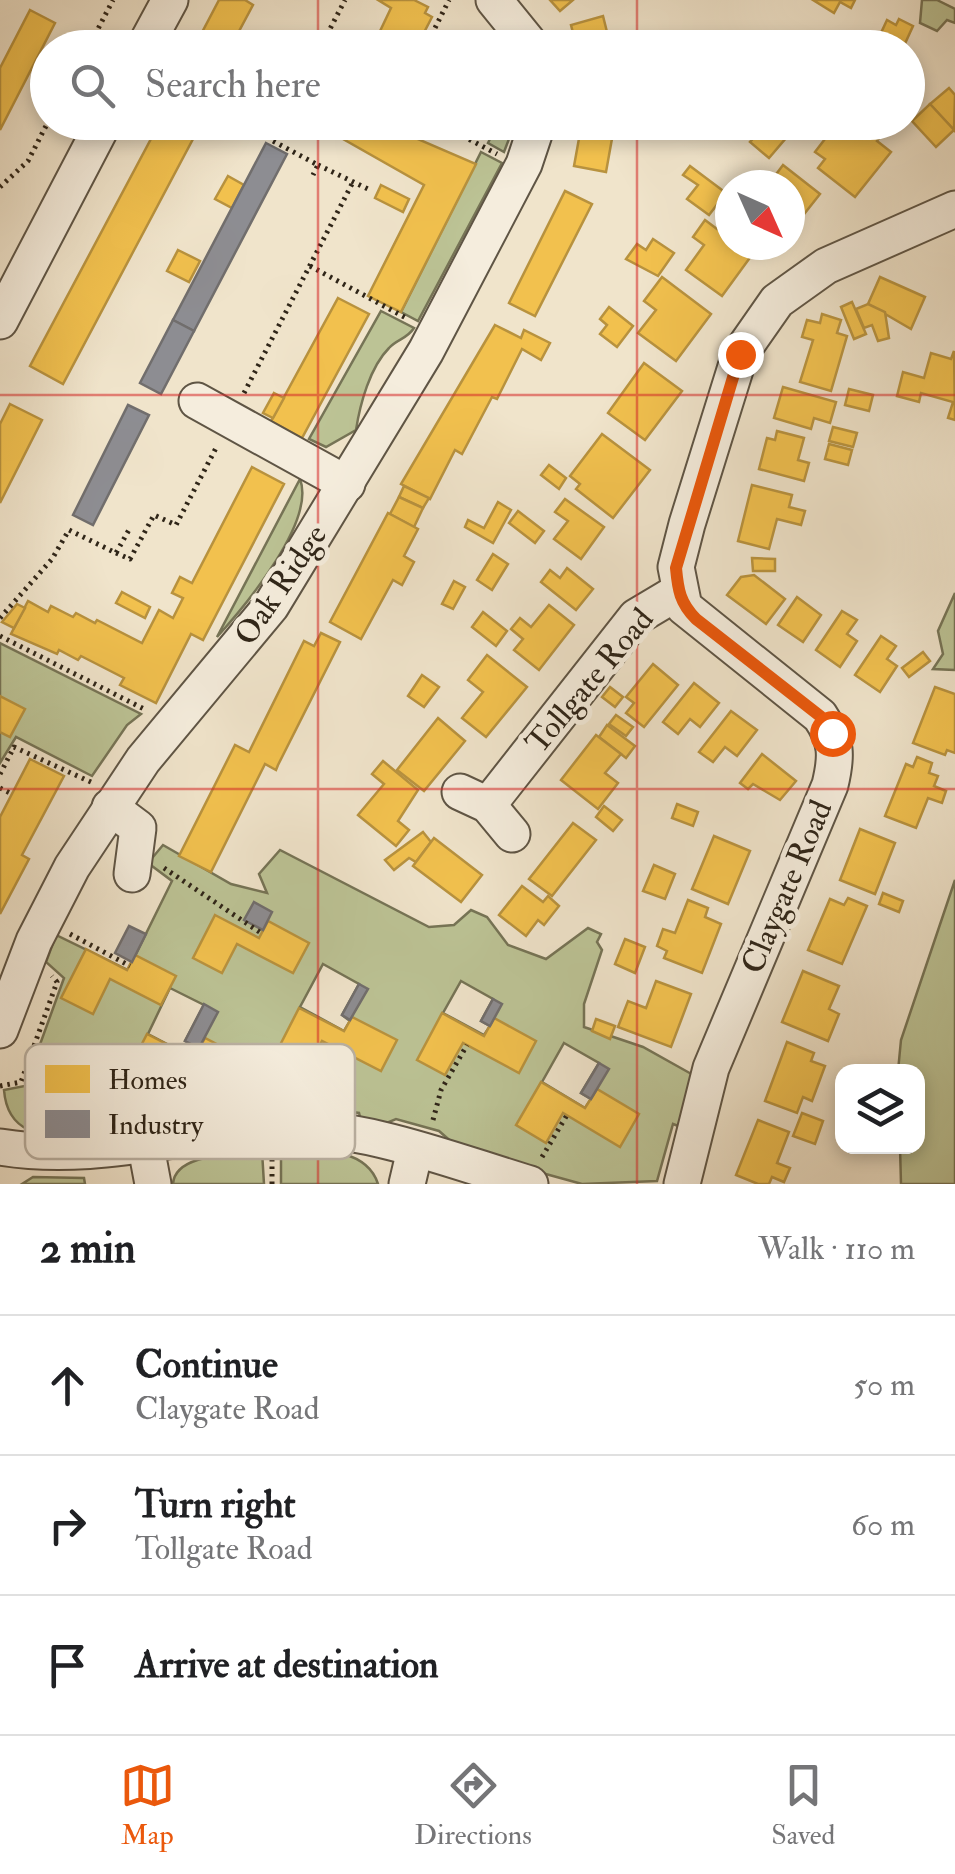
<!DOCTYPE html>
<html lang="en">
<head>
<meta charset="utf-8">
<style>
  body { margin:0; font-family:"IM FELL Double Pica",serif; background:#f6f6f6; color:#202124 }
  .controls { position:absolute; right:30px; bottom:30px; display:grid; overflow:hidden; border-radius:20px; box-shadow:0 5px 15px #0003 }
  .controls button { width:90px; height:90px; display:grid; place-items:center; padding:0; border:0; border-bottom:2px solid #e0e0e0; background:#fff; color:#202124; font:50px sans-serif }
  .compass { position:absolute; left:715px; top:170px; width:90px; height:90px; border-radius:50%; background:#fff; box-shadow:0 5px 15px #0003; rotate:135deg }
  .stop { position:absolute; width:30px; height:30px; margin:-22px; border:8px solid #ea580c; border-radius:50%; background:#fff }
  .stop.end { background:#ea580c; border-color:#fff; box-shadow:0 2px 10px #0008 }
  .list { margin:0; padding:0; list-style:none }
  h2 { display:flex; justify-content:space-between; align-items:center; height:130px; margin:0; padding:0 40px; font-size:42px }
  h2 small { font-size:32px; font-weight:400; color:#757577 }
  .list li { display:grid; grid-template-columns:65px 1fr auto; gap:30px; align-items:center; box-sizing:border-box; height:140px; padding:0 40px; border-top:2px solid #e0e0e0 }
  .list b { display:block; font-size:38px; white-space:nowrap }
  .list p { margin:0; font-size:32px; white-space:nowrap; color:#757577 }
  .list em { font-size:32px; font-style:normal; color:#757577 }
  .icon { flex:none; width:55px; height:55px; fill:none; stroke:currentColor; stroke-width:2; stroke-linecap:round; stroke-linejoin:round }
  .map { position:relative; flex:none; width:955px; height:1184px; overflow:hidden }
  .search { position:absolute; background:#fff; box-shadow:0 5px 15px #0003; left:30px; right:30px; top:30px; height:110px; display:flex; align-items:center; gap:25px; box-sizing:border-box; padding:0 35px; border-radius:55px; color:#757577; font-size:38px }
  .sheet { height:550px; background:#fff }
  nav { display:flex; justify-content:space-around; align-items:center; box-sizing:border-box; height:140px; border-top:2px solid #e0e0e0; background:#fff; font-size:28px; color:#757577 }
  nav a { display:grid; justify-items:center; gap:5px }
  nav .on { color:#ea580c }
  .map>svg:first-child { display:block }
</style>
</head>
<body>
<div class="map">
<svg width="955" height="1184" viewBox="0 0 955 1184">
  <rect width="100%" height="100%" fill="#f0e4cb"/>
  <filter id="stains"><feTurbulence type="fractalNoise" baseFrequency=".002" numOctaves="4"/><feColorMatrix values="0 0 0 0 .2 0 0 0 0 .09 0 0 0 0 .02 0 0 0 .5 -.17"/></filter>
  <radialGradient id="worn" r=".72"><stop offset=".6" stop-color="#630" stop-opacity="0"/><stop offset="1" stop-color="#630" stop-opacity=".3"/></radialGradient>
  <!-- green -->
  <g fill="#bcc395" stroke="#767456" stroke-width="2.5" fill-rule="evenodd">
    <path d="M922 0H937L955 9V23L947 20 937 31 920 23Z"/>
    <path d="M498 123H515L504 152 488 143Z"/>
    <path d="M481 152 502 163 418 321 401 312Z"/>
    <path d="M381 311 414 328C407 339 397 339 389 348 370 367 360 404 356 430L326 447 309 439Z"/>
    <path d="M300 479C316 521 246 605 217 637Z"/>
    <path d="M955 593V670L933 669 943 654 938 631Z"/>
    <path d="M0 643 141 714 127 725 92 776 16 737 0 763Z"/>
    <path d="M163 845 231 884 267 893 259 874 280 850 429 927 454 925 471 910 487 917 508 945 546 959 588 928 601 934 597 942 602 950 584 1004V1027L643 1047 695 1076 681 1127 673 1124 657 1181 582 1184 462 1151 439 1131 396 1119 377 1127 362 1124 359 1113 291 1104 194 1108 121 1117 95 1138C54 1135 8 1142 4 1090L25 1086 64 978 46 962 56 935 128 970 172 881 148 863ZM323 964 359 984 342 1015 350 1021 344 1031 300 1007ZM461 981 493 999 481 1021 490 1026 484 1035 443 1013ZM170 988 204 1005 185 1041 199 1048 194 1058 148 1034ZM564 1043 599 1063 581 1093 591 1099 585 1108 542 1082Z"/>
    <path d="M955 880V1184H901L900 1147 918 1146V1072L898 1071 901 1040Z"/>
    <path d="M281 1149C314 1150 366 1146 378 1184H281Z"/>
    <path d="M262 1151 264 1184H173C175 1152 238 1155 262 1151Z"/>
    <path d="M33 1177 84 1178 85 1184H22Z"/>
  </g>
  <!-- homes -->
  <g fill="#f2c14e" stroke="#b8923e" stroke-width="2.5">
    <path d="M219 0H245L253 5 230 48H212L198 40Z"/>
    <path d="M414 0 428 7 425 13 432 17 416 48H372L391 8 378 0Z"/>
    <path d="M550 0H573L560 11Z"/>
    <path d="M813 0H855L851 8 840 2 834 13Z"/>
    <path d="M30 10 55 23 0 130V68Z"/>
    <path d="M603 16 611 48H577L571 25Z"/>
    <path d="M899 19 913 26 903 48H874L887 20 896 25Z"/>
    <path d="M949 88 955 95 954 130 930 104Z"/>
    <path d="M930 104 954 130 936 147 912 121Z"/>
    <path d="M160 122H202L63 384 30 366Z"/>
    <path d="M334 122H395L402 126 399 131 476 164 401 312 368 296 424 185 329 131Z"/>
    <path d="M582 122H615L606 172 574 166Z"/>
    <path d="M768 122 786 138 769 158 750 142Z"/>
    <path d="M838 122H870L883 133 877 141 891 152 855 197 818 168 825 159 815 152Z"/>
    <path d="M783 165 820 194 790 232V185H768Z"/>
    <path d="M690 166 726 193 709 215 687 199 698 185 683 175Z"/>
    <path d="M228 176 244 185 232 208 215 199Z"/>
    <path d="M381 185 409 199 403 212 375 198Z"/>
    <path d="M565 191 592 204 535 316 509 303Z"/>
    <path d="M705 220 717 229 722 223 730 228V245L757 248 722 296 686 270 704 245 693 237Z"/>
    <path d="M653 239 674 253 658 276 626 259 637 244 646 250Z"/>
    <path d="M178 250 200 261 189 282 167 271Z"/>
    <path d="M662 277 711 314 676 361 638 333 656 310 644 301Z"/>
    <path d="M880 277 925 297 911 329 868 304Z"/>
    <path d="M338 298 369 314 302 438 271 421Z"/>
    <path d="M852 302 866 334 854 339 841 307Z"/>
    <path d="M868 304 885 312 889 338 878 341 872 325 864 328 856 309Z"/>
    <path d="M609 307 633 326 617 347 600 334 607 325 600 319Z"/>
    <path d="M822 314 841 320 837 333 847 336 831 391 800 382 813 340 802 337 807 320 820 323Z"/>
    <path d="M495 325 521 338 524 330 550 343 541 360 522 349 497 399 492 397 462 454 455 450 430 499 401 484Z"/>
    <path d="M954 351 955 420 948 418 953 402 921 393 919 402 897 396 903 372 924 378 931 353 951 359Z"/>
    <path d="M644 363 682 391 645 440 608 413Z"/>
    <path d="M783 387 836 402 830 423 814 418 811 429 774 418Z"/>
    <path d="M849 389 873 395 869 411 845 405Z"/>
    <path d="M274 393 284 398 273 418 263 413Z"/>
    <path d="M10 404 42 420 0 503V424Z"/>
    <path d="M833 427 857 433 853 447 829 441Z"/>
    <path d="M777 431 804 438 798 460 809 463 804 481 759 469 767 438 775 440Z"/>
    <path d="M602 434 650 470 613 518 576 489 580 484 570 476Z"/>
    <path d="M829 444 852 450 848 465 825 459Z"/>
    <path d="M549 465 566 478 559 489 541 475Z"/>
    <path d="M252 467 284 484 203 640 191 634 156 703 120 685 124 678 81 656 78 660 59 650 57 654 11 634 28 601 48 612 51 606 73 617 76 613 95 623 97 620 142 643 159 610 173 618 183 598 172 593 180 577 192 583Z"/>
    <path d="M752 485 792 495 789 507 805 511 801 525 777 519 769 549 738 541Z"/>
    <path d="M404 486 429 498 423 508 399 497Z"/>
    <path d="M399 497 423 508 414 527 390 514Z"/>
    <path d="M565 499 604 527 581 559 554 539 568 521 555 512Z"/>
    <path d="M498 502 511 510 493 543 465 527 468 520 484 528Z"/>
    <path d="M518 511 544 531 535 543 509 523Z"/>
    <path d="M388 513 418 529 404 556 414 562 402 585 393 580 361 639 330 622Z"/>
    <path d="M493 554 508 564 492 590 477 580Z"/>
    <path d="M752 558 775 559V571H753Z"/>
    <path d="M567 568 593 589 576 610 541 582 550 570 560 578Z"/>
    <path d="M754 575 785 599 766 624 727 595 741 577Z"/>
    <path d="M454 581 465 587 453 609 442 604Z"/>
    <path d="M122 592 150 607 145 618 116 603Z"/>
    <path d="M797 597 821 615 803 642 778 625Z"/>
    <path d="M17 604 25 608 14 628 2 622Z"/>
    <path d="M549 605 574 625 539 670 514 650 523 639 511 629 520 618 531 627Z"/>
    <path d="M842 611 857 620 847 634 857 641 840 667 816 650Z"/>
    <path d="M483 612 507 631 496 646 472 627Z"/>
    <path d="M321 633 340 642 278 765 276 770 265 764 211 872 179 856 235 745 249 752 304 641 314 646Z"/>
    <path d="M881 636 896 646 887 659 897 666 880 692 855 675Z"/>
    <path d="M923 652 930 661 909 677 902 668Z"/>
    <path d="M487 655 527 687 486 737 462 718 483 692 468 680Z"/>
    <path d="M653 664 678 685 644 727 626 713 634 703 626 697Z"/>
    <path d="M422 675 439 687 424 707 408 696Z"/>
    <path d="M694 683 719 703 700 727 690 719 678 734 663 722Z"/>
    <path d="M610 687 623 697 615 707 602 697Z"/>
    <path d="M935 687 955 694V753L947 750 945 755 913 743Z"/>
    <path d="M0 696 25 709 10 737 0 732Z"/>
    <path d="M731 711 757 730 737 756 725 747 713 762 699 752Z"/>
    <path d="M616 715 633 727 626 736 609 724Z"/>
    <path d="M438 718 465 741 424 791 397 770Z"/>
    <path d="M607 725 635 746 626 758 599 737Z"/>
    <path d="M596 735 621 754 605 773 618 783 598 809 561 780Z"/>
    <path d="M762 754 796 781 780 800 753 784 748 789 740 783Z"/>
    <path d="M917 757 932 763 929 773 938 776 934 786 946 791 942 803 928 798 916 828 885 816 906 764 913 767Z"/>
    <path d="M30 759 64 776 22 855 29 859 0 914V817Z"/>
    <path d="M383 761 418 790 398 821 409 830 396 846 358 815 384 784 372 774Z"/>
    <path d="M677 804 698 812 693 826 672 818Z"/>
    <path d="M604 806 622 820 613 831 596 817Z"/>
    <path d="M573 823 596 840 552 896 529 879Z"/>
    <path d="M860 829 895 843 875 894 840 880Z"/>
    <path d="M423 832 431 842 416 862 409 858 394 870 385 860Z"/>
    <path d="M714 836 750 851 728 904 692 889Z"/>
    <path d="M434 838 482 875 461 902 413 866Z"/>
    <path d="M654 865 675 874 665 899 643 891Z"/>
    <path d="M522 886 543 902 548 896 559 906 544 925 538 920 526 936 499 915Z"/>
    <path d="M883 893 903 901 899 912 879 904Z"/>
    <path d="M848 898 867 906 842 964 808 950 830 899 844 905Z"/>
    <path d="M688 900 708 908 705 917 721 924 702 973 664 958 667 951 657 946 663 929 675 933Z"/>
    <path d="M215 915 259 938 268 921 309 943 293 973 237 944 222 973 193 958Z"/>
    <path d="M625 939 645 947 635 973 615 964Z"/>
    <path d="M86 949 127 970 135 955 176 976 161 1005 110 979 93 1014 61 998Z"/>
    <path d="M803 971 839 986 829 1009 839 1014 828 1041 782 1022Z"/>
    <path d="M656 981 691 994 671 1047 618 1027 628 1001 646 1008Z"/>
    <path d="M299 1008 344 1031 352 1017 397 1040 381 1071 322 1041 308 1068 277 1051Z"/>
    <path d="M442 1013 484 1036 494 1018 536 1041 519 1073 463 1043 445 1075 417 1060Z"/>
    <path d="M596 1019 615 1026 610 1039 592 1031Z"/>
    <path d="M147 1034 194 1058 205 1038 245 1059 227 1093 174 1065 158 1097 124 1079Z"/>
    <path d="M787 1042 814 1053 811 1061 825 1066 812 1101 803 1097 797 1113 765 1101Z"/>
    <path d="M541 1082 585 1108 597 1089 639 1114 620 1147 563 1113 546 1143 516 1125Z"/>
    <path d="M802 1113 823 1121 815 1144 793 1136Z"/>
    <path d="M758 1120 789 1132 777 1163 790 1168 784 1182 772 1177 769 1184H758L736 1175Z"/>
  </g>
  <!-- industry -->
  <g fill="#8d8d92" stroke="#716e6d" stroke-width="2.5">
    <path d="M266 143 287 154 194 331 173 320Z"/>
    <path d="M173 320 194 331 161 394 140 383Z"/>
    <path d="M128 405 149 415 93 525 73 515Z"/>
    <path d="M254 902 272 912 263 930 244 920Z"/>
    <path d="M129 926 146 934 132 962 115 953Z"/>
    <path d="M359 984 368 989 350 1020 342 1015Z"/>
    <path d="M493 999 502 1004 490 1026 481 1021Z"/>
    <path d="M204 1004 218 1012 199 1048 185 1041Z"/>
    <path d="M599 1063 609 1069 591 1099 581 1093Z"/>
  </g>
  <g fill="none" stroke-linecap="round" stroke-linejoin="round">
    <defs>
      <g id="minor">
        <path d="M494 0 533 48"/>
        <path d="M144 48 170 0"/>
        <path d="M0 321 104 122"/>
        <path d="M197 401 347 484"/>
        <path d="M460 792 488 805 512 834"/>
        <path d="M488 805 636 617 678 592"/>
        <path d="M110 807 138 828 132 874"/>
        <path d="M0 1030 34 941 72 867 143 760 271 606 426 351 524 164 538 122"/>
        <path d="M0 1147C96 1163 184 1132 279 1128 364 1125 450 1160 530 1184"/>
        <path d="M146 1147 153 1184"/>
        <path d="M407 1184 415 1150"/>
        <path d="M682 1184 711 1068 830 785C837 756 837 741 820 716L684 607 676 567 687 524 740 354 777 301 826 266 955 209"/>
      </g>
    </defs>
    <!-- minor casing -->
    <use href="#minor" stroke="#5f5545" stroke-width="39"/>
    <!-- path -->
    <g stroke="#2f2518" stroke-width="5" stroke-dasharray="2.5 5" stroke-linecap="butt">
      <path d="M88 48 113 0"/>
      <path d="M320 48 345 0"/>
      <path d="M425 48 449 0"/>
      <path d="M280 122 271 140 318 165 313 175"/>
      <path d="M436 122 497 154"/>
      <path d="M318 165 372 191"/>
      <path d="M0 187 28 161 48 122"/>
      <path d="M310 266 408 319"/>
      <path d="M244 393 353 182"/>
      <path d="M116 553 130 559 154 515 176 525 217 446"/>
      <path d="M0 618 52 559 69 530 116 553 130 528"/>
      <path d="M0 636 146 710"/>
      <path d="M0 774 14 747 93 783"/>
      <path d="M0 788 12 794"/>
      <path d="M164 868 261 933"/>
      <path d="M70 934 130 966"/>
      <path d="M0 1086 21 1082 57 982 52 976"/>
      <path d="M310 1098V1076L328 1043"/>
      <path d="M162 1113 161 1104 180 1068"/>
      <path d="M433 1120 441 1090 467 1045"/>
      <path d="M542 1157 567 1115"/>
      <path d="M272 1159V1184"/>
    </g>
    <!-- minor -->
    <use href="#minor" stroke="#f5eddd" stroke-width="35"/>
  </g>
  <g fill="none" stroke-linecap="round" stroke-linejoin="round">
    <!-- route -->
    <path stroke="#ea580c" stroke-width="12" d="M740 354 676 568C678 590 680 603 696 619L820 716 832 733"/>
  </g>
  <!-- grid -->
  <path fill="none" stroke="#d62828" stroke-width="2.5" stroke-opacity="0.55" d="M318 0V48M637 0V48M318 122V1184M637 122V1184M0 395H955M0 789H955"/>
  <g text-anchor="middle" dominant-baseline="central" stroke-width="10" stroke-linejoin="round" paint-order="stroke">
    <!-- street labels -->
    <g font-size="32" fill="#2f2518" stroke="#f5eddd">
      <text transform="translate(281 585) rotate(-56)">Oak Ridge</text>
      <text transform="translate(590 681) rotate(-50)">Tollgate Road</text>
      <text transform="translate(787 887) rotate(-67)">Claygate Road</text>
    </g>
  </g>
  <!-- legend -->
  <rect x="25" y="1044" width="330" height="115" rx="15" fill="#f5eddd" stroke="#bab1a2" stroke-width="2.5"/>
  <rect x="45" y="1065" width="45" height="28" fill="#f2c14e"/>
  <rect x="45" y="1110" width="45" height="28" fill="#8d8d92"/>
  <g font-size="28" fill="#2f2518">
    <text x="108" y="1089">Homes</text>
    <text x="108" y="1134">Industry</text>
  </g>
  <rect width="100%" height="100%" filter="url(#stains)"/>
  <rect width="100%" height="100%" fill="url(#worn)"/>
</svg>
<div class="controls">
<button><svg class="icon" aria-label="layers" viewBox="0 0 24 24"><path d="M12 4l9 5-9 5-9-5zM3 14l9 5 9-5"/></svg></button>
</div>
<svg class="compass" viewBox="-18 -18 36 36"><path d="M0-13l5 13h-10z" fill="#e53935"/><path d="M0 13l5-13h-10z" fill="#757577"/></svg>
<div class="stop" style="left:832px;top:733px"></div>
<div class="stop end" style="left:740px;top:354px"></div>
<div class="search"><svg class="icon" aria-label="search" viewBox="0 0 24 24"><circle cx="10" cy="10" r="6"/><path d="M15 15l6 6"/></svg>Search here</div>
</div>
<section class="sheet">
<h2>2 min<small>Walk · 110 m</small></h2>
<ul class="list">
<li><svg class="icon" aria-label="ahead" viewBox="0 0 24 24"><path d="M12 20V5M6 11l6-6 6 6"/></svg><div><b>Continue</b><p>Claygate Road</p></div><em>50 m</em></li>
<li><svg class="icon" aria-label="right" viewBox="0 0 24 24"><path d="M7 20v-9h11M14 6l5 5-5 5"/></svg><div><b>Turn right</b><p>Tollgate Road</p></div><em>60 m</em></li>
<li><svg class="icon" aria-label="arrive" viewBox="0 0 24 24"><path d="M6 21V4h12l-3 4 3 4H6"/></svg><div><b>Arrive at destination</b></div></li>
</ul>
</section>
<nav>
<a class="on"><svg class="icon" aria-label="map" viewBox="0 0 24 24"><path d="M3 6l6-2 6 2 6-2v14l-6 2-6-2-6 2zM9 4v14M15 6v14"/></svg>Map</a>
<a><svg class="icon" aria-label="directions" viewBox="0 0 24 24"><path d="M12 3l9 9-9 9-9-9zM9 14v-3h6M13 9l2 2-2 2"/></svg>Directions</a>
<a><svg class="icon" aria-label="saved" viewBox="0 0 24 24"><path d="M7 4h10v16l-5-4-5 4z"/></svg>Saved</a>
</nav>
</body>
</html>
